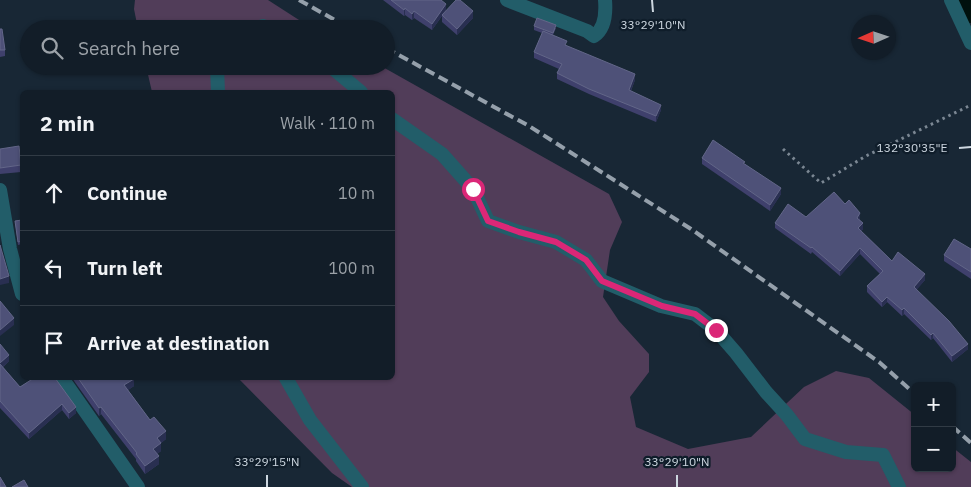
<!DOCTYPE html>
<html lang="en">
<head>
<meta charset="utf-8">
<style>
  body { margin:0; font-family:"IBM Plex Sans",sans-serif; background:#1b2630; color:#f1f3f6 }
  .controls { position:absolute; right:15px; bottom:15px; display:grid; overflow:hidden; border-radius:8px; box-shadow:0 1px 4px #0004 }
  .controls button { width:45px; height:45px; display:grid; place-items:center; padding:0; border:0; border-bottom:1px solid #313b45; background:#121d28; color:#f1f3f6; font:25px sans-serif }
  .compass { position:absolute; left:851px; top:15px; width:45px; height:45px; border-radius:50%; background:#121d28; box-shadow:0 1px 4px #0004; rotate:267deg }
  .stop { position:absolute; width:15px; height:15px; margin:-11px; border:4px solid #db2777; border-radius:50%; background:#fff }
  .stop.end { background:#db2777; border-color:#fff; box-shadow:0 1px 5px #0008 }
  .list { margin:0; padding:0; list-style:none }
  h2 { display:flex; justify-content:space-between; align-items:center; height:65px; margin:0; padding:0 20px; font-size:21px }
  h2 small { font-size:16px; font-weight:400; color:#9ca2a8 }
  .list li { display:grid; grid-template-columns:32px 1fr auto; gap:15px; align-items:center; box-sizing:border-box; height:75px; padding:0 20px; border-top:1px solid #313b45 }
  .list b { display:block; font-size:19px; white-space:nowrap }
  .list em { font-size:16px; font-style:normal; color:#9ca2a8 }
  .icon { flex:none; width:28px; height:28px; fill:none; stroke:currentColor; stroke-width:2; stroke-linecap:round; stroke-linejoin:round }
  .map { position:relative; flex:none; width:971px; height:487px; overflow:hidden }
  .search { position:absolute; background:#121d28; box-shadow:0 1px 4px #0004; left:20px; top:20px; width:375px; height:55px; display:flex; align-items:center; gap:12px; box-sizing:border-box; padding:0 18px; border-radius:28px; color:#9ca2a8; font-size:19px }
  .panel { position:absolute; background:#121d28; box-shadow:0 1px 4px #0004; left:20px; top:90px; width:375px; height:290px; border-radius:8px }
  .map>svg:first-child { display:block }
</style>
</head>
<body>
<div class="map">
<svg width="971" height="487" viewBox="0 0 971 487">
  <rect width="100%" height="100%" fill="#182735"/>
  <!-- green -->
  <g fill="#513d59">
    <path d="M135 0H268L313 29H138L134 9Z"/>
    <path d="M146 66H381L609 194 622 222 610 250 603 297 619 321 649 354V372L630 397 636 427 688 449 751 437 804 387 836 371 869 378 915 415V468H952V447L971 462V487H352L332 473 238 378H392V92H152Z"/>
  </g>
  <g fill="none" stroke-linecap="round" stroke-linejoin="round">
    <!-- river -->
    <path stroke="#00110d" stroke-width="32" d="M967 0 971 7"/>
    <!-- path -->
    <path stroke="#7b8793" stroke-width="3" stroke-dasharray="2.5 4" stroke-linecap="butt" d="M783 149 821 183 866 156 971 105"/>
    <!-- minor -->
    <g stroke="#225d69" stroke-width="14">
      <path d="M507 0 587 31 594 36C606 28 606 12 605 0"/>
      <path d="M951 0 971 43"/>
      <path d="M256 29 263 26 269 29"/>
      <path d="M217 66 218 92"/>
      <path d="M330 66 361 92"/>
      <path d="M392 119 442 154 473 189 488 221 519 232 556 242 586 260 602 281 661 306 695 314 716 330 736 353 766 392 787 415 805 439 846 452 883 455 899 487"/>
      <path d="M0 190 10 249 22 294"/>
      <path d="M62 378 138 487"/>
      <path d="M286 378 310 420 362 487"/>
    </g>
    <!-- rail -->
    <g stroke="#95a0ab" stroke-width="4" stroke-dasharray="10 5" stroke-linecap="butt">
      <path d="M299 0 351 29"/>
      <path d="M386 48 529 126 691 229 879 362 915 394"/>
      <path d="M952 426 971 443"/>
    </g>
  </g>
  <!-- wall -->
  <g fill="#3f406c">
    <path d="M383 0H441L446 10 443 14 473 18 457 35 442 22V16L432 30 414 18 412 20 405 15 404 16Z"/>
    <path d="M534 26 556 28 553 35 567 46 635 80 631 91 661 110 656 122 589 94 557 79V73L559 69 534 58V52L542 33 534 30Z"/>
    <path d="M0 29 5 50V56L0 57Z"/>
    <path d="M0 149 21 165V172L0 174Z"/>
    <path d="M702 158 745 164 781 194 770 211 702 164Z"/>
    <path d="M845 204 860 219V220L863 229 861 231 892 261 925 280 916 290 968 349 952 362 933 338 931 340 904 314 902 316 887 302 882 307 867 292V286L880 274 860 254 840 276 812 252 811 254 775 228V223L806 217Z"/>
    <path d="M22 220V244L18 245 15 221Z"/>
    <path d="M971 249V279L944 261V255Z"/>
    <path d="M0 344 9 361 3 367 20 387 34 378 76 413 69 419 62 410 29 439 0 408Z"/>
    <path d="M72 378H133L134 386 128 390 150 420 166 439 161 443V451L157 454 159 464 145 474 136 461V459L101 414 99 416Z"/>
  </g>
  <!-- shaded-wall -->
  <g fill="#292f51">
    <path d="M446 4V10L432 30V24Z"/>
    <path d="M405 8V15L404 16V10Z"/>
    <path d="M414 11V18L412 20V14Z"/>
    <path d="M473 11V18L457 35V29Z"/>
    <path d="M635 74V80L629 95V90Z"/>
    <path d="M661 105V110L656 122V116Z"/>
    <path d="M781 188V194L770 211V205Z"/>
    <path d="M860 213V219L857 223V218Z"/>
    <path d="M863 223V229L858 233V228Z"/>
    <path d="M860 248V254L840 276V271Z"/>
    <path d="M925 274V280L914 293V287Z"/>
    <path d="M9 276V283L0 285V279Z"/>
    <path d="M887 297V302L882 307V302Z"/>
    <path d="M904 308V314L902 316V310Z"/>
    <path d="M14 318V325L0 336V330Z"/>
    <path d="M933 333V338L931 340V335Z"/>
    <path d="M968 344V349L952 362V356Z"/>
    <path d="M9 355V361L0 369V363Z"/>
    <path d="M134 379V386L124 393V385Z"/>
    <path d="M62 404V410L29 439V433Z"/>
    <path d="M76 407V413L69 419V413Z"/>
    <path d="M101 407V414L99 416V408Z"/>
    <path d="M166 431V439L157 446V438Z"/>
    <path d="M161 443V451L153 457V449Z"/>
    <path d="M159 456V464L145 474V466Z"/>
  </g>
  <!-- building -->
  <g fill="#4e5178" stroke="#626688">
    <path d="M391 0H441L446 4 432 24 414 11 412 14 405 8 404 10Z"/>
    <path d="M456 0H460L473 11 457 29 442 15Z"/>
    <path d="M537 18 556 25 553 33 534 26Z"/>
    <path d="M0 29H2L5 50H0Z"/>
    <path d="M543 31 567 41 565 45 635 74 629 90 661 105 656 116 589 89 557 73 562 64 534 52Z"/>
    <path d="M713 140 745 162 743 163 781 188 770 205 702 158Z"/>
    <path d="M19 146 21 165 0 168V149Z"/>
    <path d="M834 192 845 204 849 200 860 213 857 218 863 223 858 228 892 261 898 252 925 274 914 287 949 321 968 344 952 356 933 333 931 335 904 308 902 310 887 297 882 302 867 286 883 271 860 248 840 271 812 247 811 248 775 223 788 204 806 217Z"/>
    <path d="M22 220V241L18 242 15 221Z"/>
    <path d="M954 239 971 249V272L944 255Z"/>
    <path d="M0 245 9 276 0 279Z"/>
    <path d="M0 301 14 318 0 330Z"/>
    <path d="M0 344 9 355 0 363Z"/>
    <path d="M0 364 20 387 34 378H55L76 407 69 413 62 404 29 433 0 401Z"/>
    <path d="M78 378H133L134 379 124 385 150 420 154 417 166 431 157 438 161 443 153 449 159 456 145 466 136 454 137 453 101 407 99 408Z"/>
    <path d="M0 477 6 487H0Z"/>
    <path d="M24 480 28 487H12Z"/>
  </g>
  <g fill="none" stroke-linecap="round" stroke-linejoin="round">
    <!-- route -->
    <path stroke="#db2777" stroke-width="6" d="M473 189 488 221 519 232 556 242 586 260 602 281 662 306 695 314 716 330"/>
  </g>
  <!-- ticks -->
  <path fill="none" stroke="#cdd7e0" stroke-width="2" d="M652 0 653 12M959 148 971 147M267 475V487M677 475V487"/>
  <g font-size="12" text-anchor="middle" fill="#cdd7e0" stroke="#0f1d2a" stroke-width="4.5" stroke-linejoin="round" paint-order="stroke">
    <text x="653" y="29">33°29'10"N</text>
    <text x="912" y="152">132°30'35"E</text>
    <text x="267" y="466">33°29'15"N</text>
    <text x="677" y="466">33°29'10"N</text>
  </g>
</svg>
<div class="controls">
<button>+</button>
<button>−</button>
</div>
<svg class="compass" viewBox="-18 -18 36 36"><path d="M0-13l5 13h-10z" fill="#e53935"/><path d="M0 13l5-13h-10z" fill="#9ca2a8"/></svg>
<div class="stop" style="left:473px;top:189px"></div>
<div class="stop end" style="left:716px;top:330px"></div>
<div class="search"><svg class="icon" aria-label="search" viewBox="0 0 24 24"><circle cx="10" cy="10" r="6"/><path d="M15 15l6 6"/></svg>Search here</div>
<section class="panel">
<h2>2 min<small>Walk · 110 m</small></h2>
<ul class="list">
<li><svg class="icon" aria-label="ahead" viewBox="0 0 24 24"><path d="M12 20V5M6 11l6-6 6 6"/></svg><div><b>Continue</b></div><em>10 m</em></li>
<li><svg class="icon" aria-label="left" viewBox="0 0 24 24"><path d="M17 20v-9H6M10 6l-5 5 5 5"/></svg><div><b>Turn left</b></div><em>100 m</em></li>
<li><svg class="icon" aria-label="arrive" viewBox="0 0 24 24"><path d="M6 21V4h12l-3 4 3 4H6"/></svg><div><b>Arrive at destination</b></div></li>
</ul>
</section>
</div>
</body>
</html>
